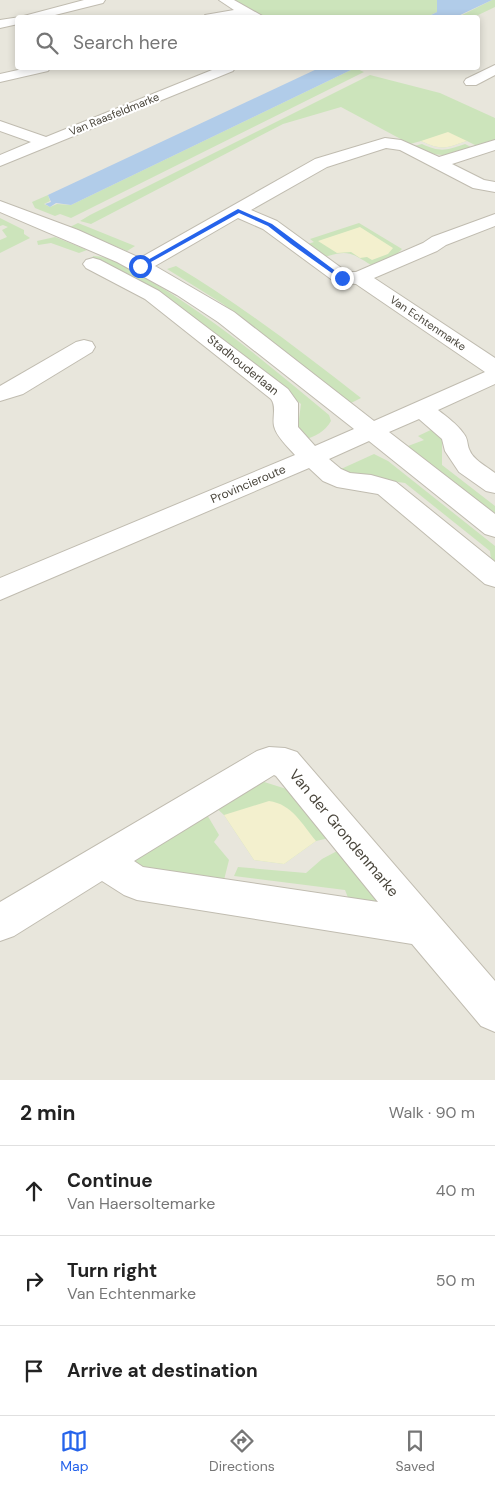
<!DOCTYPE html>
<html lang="en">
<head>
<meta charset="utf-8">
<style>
  body { margin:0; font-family:"DM Sans",sans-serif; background:#f6f6f6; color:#222 }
  .stop { position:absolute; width:15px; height:15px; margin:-11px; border:4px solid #2563eb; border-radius:50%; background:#fff }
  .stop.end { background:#2563eb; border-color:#fff; box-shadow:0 1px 5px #0008 }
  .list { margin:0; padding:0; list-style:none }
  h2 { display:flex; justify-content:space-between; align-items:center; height:65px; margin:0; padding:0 20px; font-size:21px }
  h2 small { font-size:16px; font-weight:400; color:#767676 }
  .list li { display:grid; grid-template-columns:32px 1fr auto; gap:15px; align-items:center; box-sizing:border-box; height:90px; padding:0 20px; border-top:1px solid #e0e0e0 }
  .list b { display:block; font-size:19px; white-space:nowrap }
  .list p { margin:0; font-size:16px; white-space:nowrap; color:#767676 }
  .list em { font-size:16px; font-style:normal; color:#767676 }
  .icon { flex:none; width:28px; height:28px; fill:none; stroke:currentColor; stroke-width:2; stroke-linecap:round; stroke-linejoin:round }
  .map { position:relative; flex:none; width:495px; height:1080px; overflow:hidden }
  .search { position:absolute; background:#fff; box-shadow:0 2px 8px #0003; left:15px; right:15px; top:15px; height:55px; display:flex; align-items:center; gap:12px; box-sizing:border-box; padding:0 18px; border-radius:5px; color:#767676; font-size:19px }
  .sheet { height:335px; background:#fff }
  nav { display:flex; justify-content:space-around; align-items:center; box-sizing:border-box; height:70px; border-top:1px solid #e0e0e0; background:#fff; font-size:14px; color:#767676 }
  nav a { display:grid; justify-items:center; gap:2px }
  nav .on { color:#2563eb }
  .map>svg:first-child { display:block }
</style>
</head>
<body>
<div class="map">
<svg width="495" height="1080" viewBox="0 0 495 1080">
  <rect width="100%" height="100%" fill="#f5f3ed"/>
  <!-- residential -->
  <path fill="#e8e6dc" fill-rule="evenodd" d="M0 0H495V1080H0ZM18 18H478V68H18Z"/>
  <!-- green -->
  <g fill="#cce4bb">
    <path d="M231 0H437V12L427 17 265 18Z"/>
    <path d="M492 0H495V7L474 17 456 18Z"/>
    <path d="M355 68 364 72 71 218 60 214 55 216 35 208 32 202 48 195 50 201 44 204 50 207 57 204 71 205Z"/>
    <path d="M370 75 440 93 495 118V141L477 146 467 141C445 148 443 151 421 141L410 144 341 107 283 124 91 224 80 221 90 215Z"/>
    <path d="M422 144C441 153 447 150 465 144L473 148C446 156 441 159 414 146Z"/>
    <path d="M0 218 24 230V234L30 238 0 253V240L7 237 2 230 8 227 3 225 0 226Z"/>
    <path d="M78 223 135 246 127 251 70 227Z"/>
    <path d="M359 223 402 249 395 256 371 265C349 251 347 250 321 258L308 244 314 242 310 239Z"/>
    <path d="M55 237 87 250 79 253 51 243 38 245 37 241Z"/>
    <path d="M93 256C111 256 127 268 142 276 210 315 269 365 329 415L331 421C325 432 315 436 304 440L297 434 301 404 250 360 184 310 92 259Z"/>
    <path d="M176 266C241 305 301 351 361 398L351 403 223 304 167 269Z"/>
    <path d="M437 427 445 437 442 441V465L495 506V514L408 446 424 440 418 436Z"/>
    <path d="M374 454 388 461 495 546V561L491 560 490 551 405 483 345 474 341 469Z"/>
    <path d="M258 780 299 793 329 838 316 841 284 864 254 860 224 815 213 805Z"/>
    <path d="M203 808 219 835 214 842 229 860 224 880 133 868 129 864Z"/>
    <path d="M341 849 390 908 351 905 345 890 234 876 238 867 306 873 322 859Z"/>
  </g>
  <!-- sand -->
  <g fill="#f3f0ce">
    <path d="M448 132 467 141C445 148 443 151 421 141Z"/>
    <path d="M360 227 393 248 388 254 372 260 367 257 360 258 351 252 337 253 318 241Z"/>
    <path d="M269 801C292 804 302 824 316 841L284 864 254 860 224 815Z"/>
  </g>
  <!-- water -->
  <g fill="#b1cce9">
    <path d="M437 0H492L456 17H427L437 12Z"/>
    <path d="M319 68H355L71 205 56 203 50 207 45 204 51 202 48 195 50 194Z"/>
  </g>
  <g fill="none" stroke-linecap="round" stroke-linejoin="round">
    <defs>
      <g id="minor">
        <path d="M84 0H105L103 3 43 18H18V24L0 28V20L20 17Z"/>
        <path d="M219 0H234L266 18H249L245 15 232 18H204L205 15 234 10Z"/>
        <path d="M495 65V75L476 85H466L464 82 466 79Z"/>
        <path d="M27 68H50L48 71 0 82V74Z"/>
        <path d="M217 68H235L233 71 0 166V155L31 142 0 131V121L46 137Z"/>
        <path d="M385 138 401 140 439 157 495 140V150L452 164 484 180 495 182V192L473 188 400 150 386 148 327 167 251 210 277 221 347 272H356L423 243 432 237 495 214V226L446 245 437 251 374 278 495 358V384L438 410C447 417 457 424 464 434 468 439 467 444 469 449 473 460 486 466 495 473V493L486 491 459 472 445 451 442 439 419 419 389 432 495 514V537L485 534 369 441 329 459 341 469 350 473 371 475 396 482 495 562V587L485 584 378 494 337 487 323 481 309 468 0 600V578L295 455C288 447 276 436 274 426 272 417 277 407 271 399L145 299 86 268 83 264 86 260 93 258 100 260 159 291 288 389 298 403V427L315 446 354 429 218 322 177 295 117 262 0 212V201L78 230 140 258 315 159ZM238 218 263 229 335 282 356 284 485 372 374 421 234 312 155 266Z"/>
        <path d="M84 340 92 342 95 347 92 352 23 394 0 401V386L76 342Z"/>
        <path d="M269 747 285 748 297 752 495 981V1032L481 1026 412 944 137 900 124 895 102 881 14 936 0 941V902L257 751ZM274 775 276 776 378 902 143 867 134 861Z"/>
      </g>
    </defs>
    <!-- minor casing -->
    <use href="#minor" stroke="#c0bcb0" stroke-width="2"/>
    <!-- minor -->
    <use href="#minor" fill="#fff" fill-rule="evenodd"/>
  </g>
  <!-- route -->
  <path fill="#2563eb" d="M238 209 272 224 345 278 340 279 291 244 268 226 239 213 142 267 137 266Z"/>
  <g text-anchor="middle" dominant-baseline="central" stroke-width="4.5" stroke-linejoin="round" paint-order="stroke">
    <!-- far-street labels -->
    <g font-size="11" fill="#49453b" stroke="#fff">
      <text transform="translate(114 114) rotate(-22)">Van Raasfeldmarke</text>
      <text transform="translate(428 323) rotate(34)">Van Echtenmarke</text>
    </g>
    <!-- street labels -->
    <g font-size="12" fill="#49453b" stroke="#fff">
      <text transform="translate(243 365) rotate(39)">Stadhouderlaan</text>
      <text transform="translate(248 484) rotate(-23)">Provincieroute</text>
    </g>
    <!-- near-street labels -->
    <g font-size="15" fill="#49453b" stroke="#fff">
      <text transform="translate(344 833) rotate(50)">Van der Grondenmarke</text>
    </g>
  </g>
</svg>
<div class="stop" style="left:140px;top:266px"></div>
<div class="stop end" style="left:342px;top:278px"></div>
<div class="search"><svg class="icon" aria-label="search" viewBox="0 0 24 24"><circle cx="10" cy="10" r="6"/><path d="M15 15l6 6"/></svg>Search here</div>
</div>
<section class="sheet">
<h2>2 min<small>Walk · 90 m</small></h2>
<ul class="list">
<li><svg class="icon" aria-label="ahead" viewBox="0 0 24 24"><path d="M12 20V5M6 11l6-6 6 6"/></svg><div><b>Continue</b><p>Van Haersoltemarke</p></div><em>40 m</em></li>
<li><svg class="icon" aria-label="right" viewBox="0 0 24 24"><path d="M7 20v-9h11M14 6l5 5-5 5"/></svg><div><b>Turn right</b><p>Van Echtenmarke</p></div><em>50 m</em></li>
<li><svg class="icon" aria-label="arrive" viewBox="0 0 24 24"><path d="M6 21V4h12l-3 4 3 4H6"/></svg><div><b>Arrive at destination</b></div></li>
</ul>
</section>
<nav>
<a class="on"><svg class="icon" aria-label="map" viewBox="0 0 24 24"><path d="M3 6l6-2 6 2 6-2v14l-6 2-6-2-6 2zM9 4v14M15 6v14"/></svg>Map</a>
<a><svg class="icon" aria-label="directions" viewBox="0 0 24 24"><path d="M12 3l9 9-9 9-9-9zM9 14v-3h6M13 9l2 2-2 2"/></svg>Directions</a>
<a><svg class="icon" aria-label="saved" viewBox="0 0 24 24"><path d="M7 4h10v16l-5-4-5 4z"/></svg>Saved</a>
</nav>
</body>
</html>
